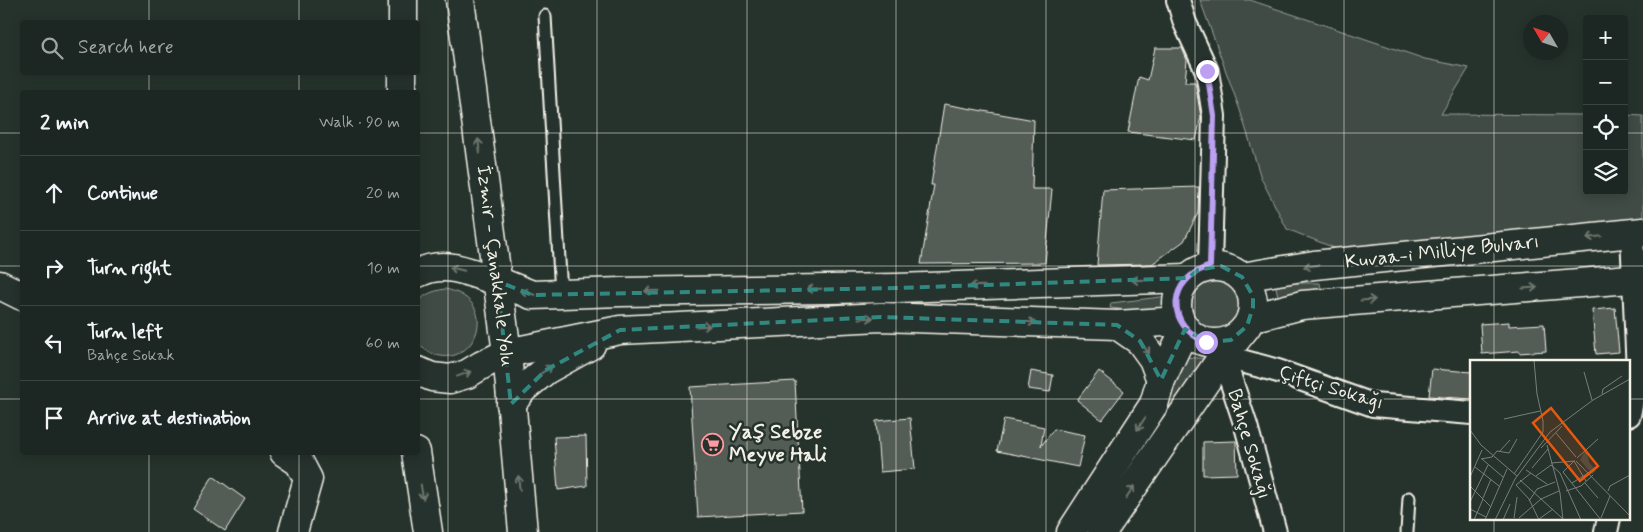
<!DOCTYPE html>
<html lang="en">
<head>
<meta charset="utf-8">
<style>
  body { margin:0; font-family:Mynerve,sans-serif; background:#29322f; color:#f1f3f6 }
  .controls { position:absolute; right:15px; top:15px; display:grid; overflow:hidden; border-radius:5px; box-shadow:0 2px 12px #0003 }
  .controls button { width:45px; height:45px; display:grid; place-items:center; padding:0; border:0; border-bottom:1px solid #3a4340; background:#1c2622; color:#f1f3f6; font:25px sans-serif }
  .compass { position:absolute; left:1523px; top:15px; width:45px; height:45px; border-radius:50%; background:#1c2622; box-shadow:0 2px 12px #0003; rotate:309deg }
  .stop { position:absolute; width:15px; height:15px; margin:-11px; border:4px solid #bca0f2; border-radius:50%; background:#fff }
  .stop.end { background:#bca0f2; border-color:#fff; box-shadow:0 1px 5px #0008 }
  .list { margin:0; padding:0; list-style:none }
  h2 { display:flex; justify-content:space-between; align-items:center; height:65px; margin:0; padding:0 20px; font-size:21px }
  h2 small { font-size:16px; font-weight:400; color:#a0a5a5 }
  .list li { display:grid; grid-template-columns:32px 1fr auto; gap:15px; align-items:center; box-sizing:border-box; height:75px; padding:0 20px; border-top:1px solid #3a4340 }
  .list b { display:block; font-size:19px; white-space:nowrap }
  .list p { margin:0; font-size:16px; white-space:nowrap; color:#a0a5a5 }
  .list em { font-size:16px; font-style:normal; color:#a0a5a5 }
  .icon { flex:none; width:28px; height:28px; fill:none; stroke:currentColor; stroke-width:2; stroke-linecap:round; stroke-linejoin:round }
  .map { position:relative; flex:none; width:1643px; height:532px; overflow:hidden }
  .search { position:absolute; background:#1c2622; box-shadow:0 2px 12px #0003; left:20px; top:20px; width:400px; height:55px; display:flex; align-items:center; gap:12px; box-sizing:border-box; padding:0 18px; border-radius:5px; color:#a0a5a5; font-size:19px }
  .panel { position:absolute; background:#1c2622; box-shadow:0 2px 12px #0003; left:20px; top:90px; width:400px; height:365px; border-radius:5px }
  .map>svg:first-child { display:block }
</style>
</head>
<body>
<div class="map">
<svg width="1643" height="532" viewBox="0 0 1643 532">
  <rect width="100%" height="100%" fill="#26332d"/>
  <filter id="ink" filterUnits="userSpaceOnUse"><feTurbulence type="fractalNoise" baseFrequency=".02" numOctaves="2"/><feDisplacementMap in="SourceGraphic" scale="10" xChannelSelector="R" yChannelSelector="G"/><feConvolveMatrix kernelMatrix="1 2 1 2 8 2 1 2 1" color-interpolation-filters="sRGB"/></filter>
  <g filter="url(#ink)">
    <!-- green -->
    <g fill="#414b45" stroke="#9a9e96">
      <path d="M1200 0H1250L1425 59 1469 68 1441 114 1587 115V191H1624V115L1643 116V224L1337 249 1287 229 1261 178 1240 110Z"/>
      <circle cx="1217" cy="304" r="26"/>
      <path d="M1275 283H1320L1321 289 1278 296Z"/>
      <path d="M445 289C511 302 466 388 418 344V302C425 294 433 291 445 289Z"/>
      <path d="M1169 296 1168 315 1110 308 1111 303Z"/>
      <path d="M1185 357 1209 359 1160 435 1154 430Z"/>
    </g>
    <!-- building -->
    <g fill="#525c55" stroke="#f4f1e8">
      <path d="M1155 48H1182L1187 60 1185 82H1195L1201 117 1196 140 1128 132 1139 77 1148 80Z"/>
      <path d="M944 104 1034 120 1032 189H1052L1045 263 921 264 934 185H931Z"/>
      <path d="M1199 187 1198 213 1184 241 1152 264 1097 265 1103 190Z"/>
      <path d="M1615 308 1619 352 1596 354 1592 310Z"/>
      <path d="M1509 322V326L1544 324 1546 351 1519 353V351L1482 354 1480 324Z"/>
      <path d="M1432 369 1472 372V399L1429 396Z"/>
      <path d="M1031 371 1053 375 1050 392 1028 389Z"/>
      <path d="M1099 371 1124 391 1102 420 1077 400Z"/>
      <path d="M795 381 802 511 698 517 690 387Z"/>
      <path d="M910 418 915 469 880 472 876 421Z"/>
      <path d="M1004 419 1044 427 1041 446 1054 429 1085 435 1078 467 997 451Z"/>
      <path d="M586 436 587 486 558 490 554 437Z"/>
      <path d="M1236 441 1237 474 1203 475V442Z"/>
      <path d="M213 476 245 499 225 531 193 509Z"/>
    </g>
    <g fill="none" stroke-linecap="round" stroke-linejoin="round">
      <defs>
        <g id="lane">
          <path d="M545 16 561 294"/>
          <path d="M1407 532 1409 498"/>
        </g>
        <g id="street">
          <path d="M1178 0 1185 23 1207 71 1214 116 1210 266"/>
          <path d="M1223 356 1278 371 1373 405 1472 413"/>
          <path d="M1223 356 1246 426 1275 532"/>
          <path d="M1629 415 1638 373 1632 233"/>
          <path d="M1606 532 1609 518"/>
        </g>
        <g id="secondary">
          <circle cx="1215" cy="305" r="38"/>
          <path d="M1242 277 1314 265 1643 232"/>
          <path d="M497 281 532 295 621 292 897 288 1188 278"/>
          <path d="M0 285 22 296"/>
          <path d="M1251 318 1302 305 1643 278"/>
          <path d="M1117 325 1140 341 1153 359 1161 380"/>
          <path d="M507 353 620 330 881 317 1117 325 1180 321"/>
          <path d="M511 404 524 388 546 370 591 345"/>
          <path d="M284 452 299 462 308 479 293 532"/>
          <path d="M1071 532 1154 404 1161 380 1185 329"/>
          <path d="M1102 532 1223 356 1242 332"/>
        </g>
        <g id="highway">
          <path d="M460 0 507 353 523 532"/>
          <path d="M403 22V0"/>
          <path d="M402 92V72"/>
          <path d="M418 273C446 259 469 273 497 281"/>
          <path d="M418 371 432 377 450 379 467 374 482 365 507 353"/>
          <path d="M416 452 428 532"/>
        </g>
      </defs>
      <!-- lane casing -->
      <use href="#lane" stroke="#f4f1e8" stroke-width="15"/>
      <!-- street casing -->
      <use href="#street" stroke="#f4f1e8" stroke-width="26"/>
      <!-- secondary casing -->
      <use href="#secondary" stroke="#f4f1e8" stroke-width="31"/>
      <!-- highway casing -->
      <use href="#highway" stroke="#f4f1e8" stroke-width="31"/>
      <!-- lane -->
      <use href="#lane" stroke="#26332d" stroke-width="11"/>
      <!-- street -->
      <use href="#street" stroke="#26332d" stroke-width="22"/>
      <!-- secondary -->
      <use href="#secondary" stroke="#26332d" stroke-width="28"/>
      <!-- highway -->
      <use href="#highway" stroke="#26332d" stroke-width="28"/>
    </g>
    <!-- one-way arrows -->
    <defs><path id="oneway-shaft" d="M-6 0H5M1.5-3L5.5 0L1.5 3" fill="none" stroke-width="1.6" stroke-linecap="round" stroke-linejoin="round" transform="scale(1.25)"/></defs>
    <g stroke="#6e766e">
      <use href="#oneway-shaft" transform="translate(479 146) rotate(-97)"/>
      <use href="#oneway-shaft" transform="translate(1594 237) rotate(174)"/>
      <use href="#oneway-shaft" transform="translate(1311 266) rotate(172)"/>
      <use href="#oneway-shaft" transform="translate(457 269) rotate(-167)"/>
      <use href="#oneway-shaft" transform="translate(1139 280) rotate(178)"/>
      <use href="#oneway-shaft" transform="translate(977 286) rotate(178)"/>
      <use href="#oneway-shaft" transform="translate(1530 288) rotate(-4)"/>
      <use href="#oneway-shaft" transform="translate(814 289) rotate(179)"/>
      <use href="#oneway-shaft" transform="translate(652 291) rotate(179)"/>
      <use href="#oneway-shaft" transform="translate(528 293) rotate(-164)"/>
      <use href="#oneway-shaft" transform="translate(1368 300) rotate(-4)"/>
      <use href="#oneway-shaft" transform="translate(866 318) rotate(-3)"/>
      <use href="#oneway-shaft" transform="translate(1028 322) rotate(2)"/>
      <use href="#oneway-shaft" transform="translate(703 326) rotate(-3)"/>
      <use href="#oneway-shaft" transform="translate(1145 348) rotate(54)"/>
      <use href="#oneway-shaft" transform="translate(546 370) rotate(-35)"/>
      <use href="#oneway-shaft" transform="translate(464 374) rotate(-20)"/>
      <use href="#oneway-shaft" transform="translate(1141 424) rotate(123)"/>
      <use href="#oneway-shaft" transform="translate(519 483) rotate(-95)"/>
      <use href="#oneway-shaft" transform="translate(422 492) rotate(81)"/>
      <use href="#oneway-shaft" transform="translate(1130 492) rotate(-56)"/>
    </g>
  </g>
  <g fill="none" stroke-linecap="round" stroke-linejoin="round" filter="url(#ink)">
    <!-- route -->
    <path stroke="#bca0f2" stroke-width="6" d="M1206 342C1165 325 1167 279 1210 266L1214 116 1207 71"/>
  </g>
  <!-- marked area -->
  <path fill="none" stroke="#318880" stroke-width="4" stroke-dasharray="10 6" stroke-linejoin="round" d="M1221 266 1242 277 1253 296V307L1247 326 1231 340 1206 342 1185 329 1161 380 1140 341 1117 325 881 317 620 330 546 370 511 404 497 281 532 295 897 288 1188 278 1198 270Z"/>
  <!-- grid -->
  <path fill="none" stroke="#f4f1e8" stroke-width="1" stroke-opacity="0.55" d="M149 0V22M299 0V22M448 0V532M597 0V532M747 0V532M896 0V532M1046 0V532M1195 0V532M1344 0V532M1494 0V361M149 72V92M299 72V92M0 133H22M418 133H1587M1624 133H1643M0 266H22M418 266H1643M0 399H22M418 399H1472M1629 399H1643M149 452V532M299 452V532M1494 518V532"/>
  <!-- icons -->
  <defs>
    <symbol id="supermarket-ring" viewBox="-11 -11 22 22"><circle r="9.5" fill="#26332d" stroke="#ff9aa2" stroke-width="1.5"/><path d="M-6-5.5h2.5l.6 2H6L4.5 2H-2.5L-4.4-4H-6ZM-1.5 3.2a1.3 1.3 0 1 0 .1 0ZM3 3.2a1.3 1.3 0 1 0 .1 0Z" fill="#ff9aa2"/></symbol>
  </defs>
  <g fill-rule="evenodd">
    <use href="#supermarket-ring" x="700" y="432" width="25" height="25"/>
  </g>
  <g text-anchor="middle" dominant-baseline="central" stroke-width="5" stroke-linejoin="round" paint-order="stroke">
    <!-- street labels -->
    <g font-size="20" fill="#f4f1e8" stroke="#26332d">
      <text transform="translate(1442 252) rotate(-6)">Kuvaa-i Milliye Bulvarı</text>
      <text transform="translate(495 266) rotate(83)">İzmir - Çanakkale Yolu</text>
      <text transform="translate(1331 388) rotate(17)">Çiftçi Sokağı</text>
      <text transform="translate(1249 444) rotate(74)">Bahçe Sokağı</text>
    </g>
    <!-- poi labels -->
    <g font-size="20" font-weight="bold" fill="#f4f1e8" stroke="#26332d" text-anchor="start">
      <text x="729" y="432">Yaş Sebze<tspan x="729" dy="23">Meyve Hali</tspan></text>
    </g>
  </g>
  <!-- overview -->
  <g transform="translate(1470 360)">
    <rect width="160" height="160" fill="#26332d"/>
    <path d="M116 89 119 102 126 111 122 114 110 100Z" fill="#414b45"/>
    <path fill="none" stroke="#787f78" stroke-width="1" d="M64 0 67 34 73 61M114 12 122 40M132 34 133 29 152 16M34 59 70 51M0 70 11 85 47 116M86 73 106 97M77 85 90 133 93 160M71 88 92 66M29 92 40 80M107 98 128 79M11 99 22 97 27 91 39 93 47 79M12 99 33 117M104 101 116 121M106 101 160 156M81 103 105 101M5 107 29 126M62 108 78 89M56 110 77 124M93 112 131 160M93 112 104 101M61 113 46 125 59 139 69 160M44 114 73 72V61M66 116 81 105 90 113 111 160M0 117 12 90M50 120 92 158M102 123 120 112M115 123 128 138M0 126 21 147M96 131 111 126 123 115M138 131 140 126 160 115M13 138 21 119M59 141 67 129 85 122M0 142 18 105M0 149 16 157M44 158 47 137M49 158 71 139 89 131M131 158 140 136M69 159 83 149M4 160 13 139M15 160 37 109M25 160 45 119 80 72 123 40 160 19M33 160 40 144"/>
    <path fill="#e8590c" fill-opacity="0.15" stroke="#e8590c" stroke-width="2.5" d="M81 48 128 106 110 121 63 63Z"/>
    <rect width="160" height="160" fill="none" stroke="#f4f1e8" stroke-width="2.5"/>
  </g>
</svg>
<div class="controls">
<button>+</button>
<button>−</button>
<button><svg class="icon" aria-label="locate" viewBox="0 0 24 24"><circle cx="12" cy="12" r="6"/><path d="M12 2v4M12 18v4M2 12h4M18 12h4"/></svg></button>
<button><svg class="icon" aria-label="layers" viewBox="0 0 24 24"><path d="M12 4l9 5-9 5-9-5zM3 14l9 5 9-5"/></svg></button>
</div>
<svg class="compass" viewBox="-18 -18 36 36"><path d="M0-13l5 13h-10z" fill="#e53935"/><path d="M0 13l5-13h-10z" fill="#a0a5a5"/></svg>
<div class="stop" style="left:1206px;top:342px"></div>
<div class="stop end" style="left:1207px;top:71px"></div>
<div class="search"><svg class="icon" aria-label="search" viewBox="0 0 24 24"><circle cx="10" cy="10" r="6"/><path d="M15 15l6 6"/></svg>Search here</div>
<section class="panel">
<h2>2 min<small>Walk · 90 m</small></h2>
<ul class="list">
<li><svg class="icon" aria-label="ahead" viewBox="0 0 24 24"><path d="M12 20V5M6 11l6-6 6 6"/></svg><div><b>Continue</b></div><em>20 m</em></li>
<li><svg class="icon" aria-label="right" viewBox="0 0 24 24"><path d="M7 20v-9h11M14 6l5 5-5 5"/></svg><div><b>Turn right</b></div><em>10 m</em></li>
<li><svg class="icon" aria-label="left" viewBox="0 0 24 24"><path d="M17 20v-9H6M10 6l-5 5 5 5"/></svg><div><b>Turn left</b><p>Bahçe Sokak</p></div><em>60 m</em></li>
<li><svg class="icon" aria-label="arrive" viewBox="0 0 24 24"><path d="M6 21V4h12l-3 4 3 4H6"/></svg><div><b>Arrive at destination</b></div></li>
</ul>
</section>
</div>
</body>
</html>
